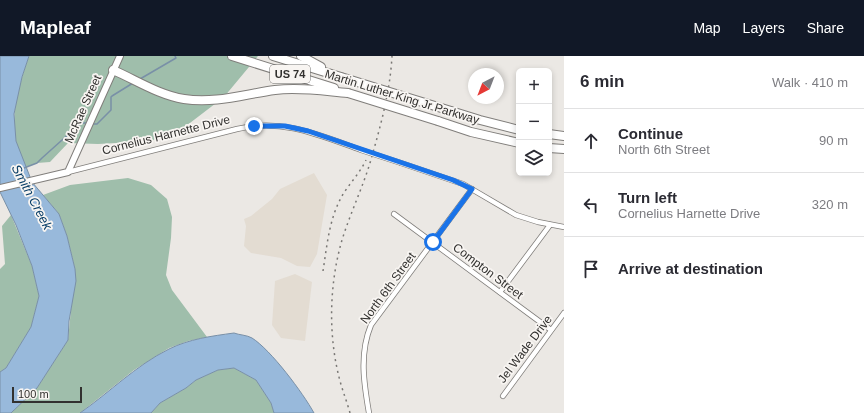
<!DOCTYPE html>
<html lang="en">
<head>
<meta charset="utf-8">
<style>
  body { margin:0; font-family:Arial,sans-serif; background:#f2f2f3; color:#2b2b33 }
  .controls { position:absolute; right:12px; top:12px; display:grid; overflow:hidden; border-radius:6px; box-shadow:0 2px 6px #0003 }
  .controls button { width:36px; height:36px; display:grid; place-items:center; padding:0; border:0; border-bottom:1px solid #e1e1e2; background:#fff; color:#2b2b33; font:20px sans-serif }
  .compass { position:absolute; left:468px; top:12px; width:36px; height:36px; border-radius:50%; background:#fff; box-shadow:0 2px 6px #0003; rotate:222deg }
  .scale { position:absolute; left:12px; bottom:10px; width:70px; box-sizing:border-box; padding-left:4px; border:2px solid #32312f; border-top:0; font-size:11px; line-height:14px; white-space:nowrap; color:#32312f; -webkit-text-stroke:3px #f8f5f2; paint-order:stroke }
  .stop { position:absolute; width:12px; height:12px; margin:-9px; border:3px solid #1a73e8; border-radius:50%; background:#fff }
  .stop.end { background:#1a73e8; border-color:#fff; box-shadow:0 1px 4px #0008 }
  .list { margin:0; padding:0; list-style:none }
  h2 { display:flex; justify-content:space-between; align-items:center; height:52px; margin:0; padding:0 16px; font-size:17px }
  h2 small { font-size:13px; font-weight:400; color:#7c7c81 }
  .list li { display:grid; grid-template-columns:26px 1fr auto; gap:12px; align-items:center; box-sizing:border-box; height:64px; padding:0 16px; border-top:1px solid #e1e1e2 }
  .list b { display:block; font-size:15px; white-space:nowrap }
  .list p { margin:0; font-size:13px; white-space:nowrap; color:#7c7c81 }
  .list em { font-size:13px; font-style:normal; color:#7c7c81 }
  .icon { flex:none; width:22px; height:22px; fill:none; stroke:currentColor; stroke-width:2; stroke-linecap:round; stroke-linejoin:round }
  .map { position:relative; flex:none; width:564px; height:357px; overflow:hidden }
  header { display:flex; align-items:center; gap:24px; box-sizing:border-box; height:56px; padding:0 20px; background:#111827; color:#fff }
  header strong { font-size:19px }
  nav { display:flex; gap:22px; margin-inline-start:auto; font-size:14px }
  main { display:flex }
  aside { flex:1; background:#fff }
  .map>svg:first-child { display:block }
</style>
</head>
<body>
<header>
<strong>Mapleaf</strong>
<nav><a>Map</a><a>Layers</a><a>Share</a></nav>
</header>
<main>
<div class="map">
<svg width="564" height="357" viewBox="0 0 564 357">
  <rect width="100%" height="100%" fill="#ebe8e4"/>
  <!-- built -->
  <g fill="#e3dcd2">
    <path d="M314 117 327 139 317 198 310 211 297 210 281 202 251 197 244 190 246 170 244 163 251 160 272 143 280 133Z"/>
    <path d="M295 218 312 226 305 285 281 282 272 269 275 225Z"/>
  </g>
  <!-- green -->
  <g fill="#9fbeab">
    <path d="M29 0H258L224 41 186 70 151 85 98 88 68 87 50 106 37 107 26 111C22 103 18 94 16 85 10 57 20 26 29 0Z"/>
    <path d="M128 122 151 129 167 143 172 161 171 182 166 219 172 234 207 281 188 285 169 292 134 314 80 357H11L37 332 68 284 75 213 67 180 59 158 43 139 70 129Z"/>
    <path d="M11 159 32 210 39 240 31 271 6 312 0 316V213L5 208 2 170Z"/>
    <path d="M234 312 256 324 271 347 274 357H151L160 347 186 332 196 324 218 314Z"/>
  </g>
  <!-- water -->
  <g fill="#98b9db" stroke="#7990a7">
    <path d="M0 0H29L22 21 14 58 16 85 32 126 59 158 67 180 75 213 76 225 69 265 68 284 37 332 11 357H0V316L6 312 31 271 39 240 32 210 16 169 0 136Z"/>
    <path d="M234 277C239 279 247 279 252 282 271 294 303 337 314 357H274L271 347 256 324 234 312 218 314 196 324 186 332 160 347 151 357H80C110 336 135 310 169 293 189 283 212 280 234 277Z"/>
  </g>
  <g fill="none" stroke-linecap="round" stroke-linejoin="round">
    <!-- stream -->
    <g stroke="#7990a7" stroke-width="1.5">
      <path d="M140 23 176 2 175 0"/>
      <path d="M92 68H97L111 54V41L112 40 133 27"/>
      <path d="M24 112 37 107 42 102 81 67H88"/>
    </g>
    <defs>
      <g id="minor">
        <path d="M401 107 463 128 516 159 538 166 564 171"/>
        <path d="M68 116 237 73C282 62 319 79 361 94"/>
        <path d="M394 158 551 274"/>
        <path d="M500 236 550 169"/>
        <path d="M503 340 564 257"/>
        <path d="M369 357C364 328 359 298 371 269L472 133"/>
      </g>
      <path id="secondary" d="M0 132 68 116 120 0"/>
      <g id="motorway">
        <path d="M232 0 334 32"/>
        <path d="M273 0 341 21"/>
        <path d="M301 0 321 11"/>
        <path d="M113 14C136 24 159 39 184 43 215 48 245 38 275 34 299 31 324 35 348 37"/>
        <path d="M451 55 480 64 519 74"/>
        <path d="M438 65 471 76 519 87"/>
        <path d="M549 78 564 80"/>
        <path d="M549 92 564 93"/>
      </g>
    </defs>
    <!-- minor casing -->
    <use href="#minor" stroke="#807e7b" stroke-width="6"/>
    <!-- secondary casing -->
    <use href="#secondary" stroke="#807e7b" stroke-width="8"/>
    <!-- motorway casing -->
    <use href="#motorway" stroke="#807e7b" stroke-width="10"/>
    <!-- minor -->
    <use href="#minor" stroke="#fff" stroke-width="4.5"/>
    <!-- secondary -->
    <use href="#secondary" stroke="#fff" stroke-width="6"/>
    <!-- motorway -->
    <use href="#motorway" stroke="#fff" stroke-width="8"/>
    <!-- rail -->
    <g stroke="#797774" stroke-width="1.5" stroke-dasharray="2 4" stroke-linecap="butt">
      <path d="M323 215C327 190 329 163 342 140 349 128 360 117 366 104"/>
      <path d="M350 357C347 346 343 336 340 325 328 280 329 229 342 184 350 158 362 133 370 107 380 72 390 37 392 0"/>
    </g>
    <defs>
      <path id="minor-bridge" d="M361 94 401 107"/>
      <g id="motorway-bridge">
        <path d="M341 21 451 55"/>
        <path d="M348 37 438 65"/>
      </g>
    </defs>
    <!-- minor-bridge casing -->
    <use href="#minor-bridge" stroke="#807e7b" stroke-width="6" stroke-linecap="butt"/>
    <!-- motorway-bridge casing -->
    <use href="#motorway-bridge" stroke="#807e7b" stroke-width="10" stroke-linecap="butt"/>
    <!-- minor-bridge -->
    <use href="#minor-bridge" stroke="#fff" stroke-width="4.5"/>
    <!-- motorway-bridge -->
    <use href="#motorway-bridge" stroke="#fff" stroke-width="8"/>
  </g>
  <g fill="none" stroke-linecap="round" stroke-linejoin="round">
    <!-- route -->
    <path stroke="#1a73e8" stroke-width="5" d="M254 70H285L308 75 453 124 472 133 433 186"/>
  </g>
  <g text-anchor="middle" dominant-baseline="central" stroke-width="3.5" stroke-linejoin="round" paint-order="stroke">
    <!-- shield labels -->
    <rect fill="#f8f5f2" stroke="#6d6c6a" stroke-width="1" x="270" y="9" width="40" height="18" rx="3"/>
    <g font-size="11" font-weight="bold" fill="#32312f">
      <text x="290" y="18">US 74</text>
    </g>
    <!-- street labels -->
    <g font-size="12" fill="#32312f" stroke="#f8f5f2">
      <text transform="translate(402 41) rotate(17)">Martin Luther King Jr Parkway</text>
      <text transform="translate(83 53) rotate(-66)">McRae Street</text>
      <text transform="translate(166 79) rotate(-14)">Cornelius Harnette Drive</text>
      <text transform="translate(488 215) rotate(37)">Compton Street</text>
      <text transform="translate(388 232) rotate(-54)">North 6th Street</text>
      <text transform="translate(525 293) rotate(-53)">Jel Wade Drive</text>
    </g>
    <!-- water labels -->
    <g font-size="13" font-style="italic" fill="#063c66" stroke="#f8f5f2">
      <text transform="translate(32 141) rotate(62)">Smith Creek</text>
    </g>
  </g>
</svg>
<div class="controls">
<button>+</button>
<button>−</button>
<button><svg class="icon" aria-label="layers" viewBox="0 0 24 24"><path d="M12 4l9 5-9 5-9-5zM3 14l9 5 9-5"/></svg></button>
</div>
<svg class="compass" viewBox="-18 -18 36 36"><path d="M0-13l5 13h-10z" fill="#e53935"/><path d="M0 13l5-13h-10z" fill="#7c7c81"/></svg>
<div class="scale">100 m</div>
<div class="stop" style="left:433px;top:186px"></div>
<div class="stop end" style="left:254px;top:70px"></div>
</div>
<aside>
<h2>6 min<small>Walk · 410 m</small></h2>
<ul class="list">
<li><svg class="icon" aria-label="ahead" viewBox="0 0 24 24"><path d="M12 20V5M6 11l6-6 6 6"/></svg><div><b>Continue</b><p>North 6th Street</p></div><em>90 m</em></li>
<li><svg class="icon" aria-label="left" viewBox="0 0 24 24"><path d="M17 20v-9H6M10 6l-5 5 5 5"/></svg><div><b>Turn left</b><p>Cornelius Harnette Drive</p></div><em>320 m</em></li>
<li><svg class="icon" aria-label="arrive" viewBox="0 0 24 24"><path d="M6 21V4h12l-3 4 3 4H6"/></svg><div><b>Arrive at destination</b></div></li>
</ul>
</aside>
</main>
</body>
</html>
